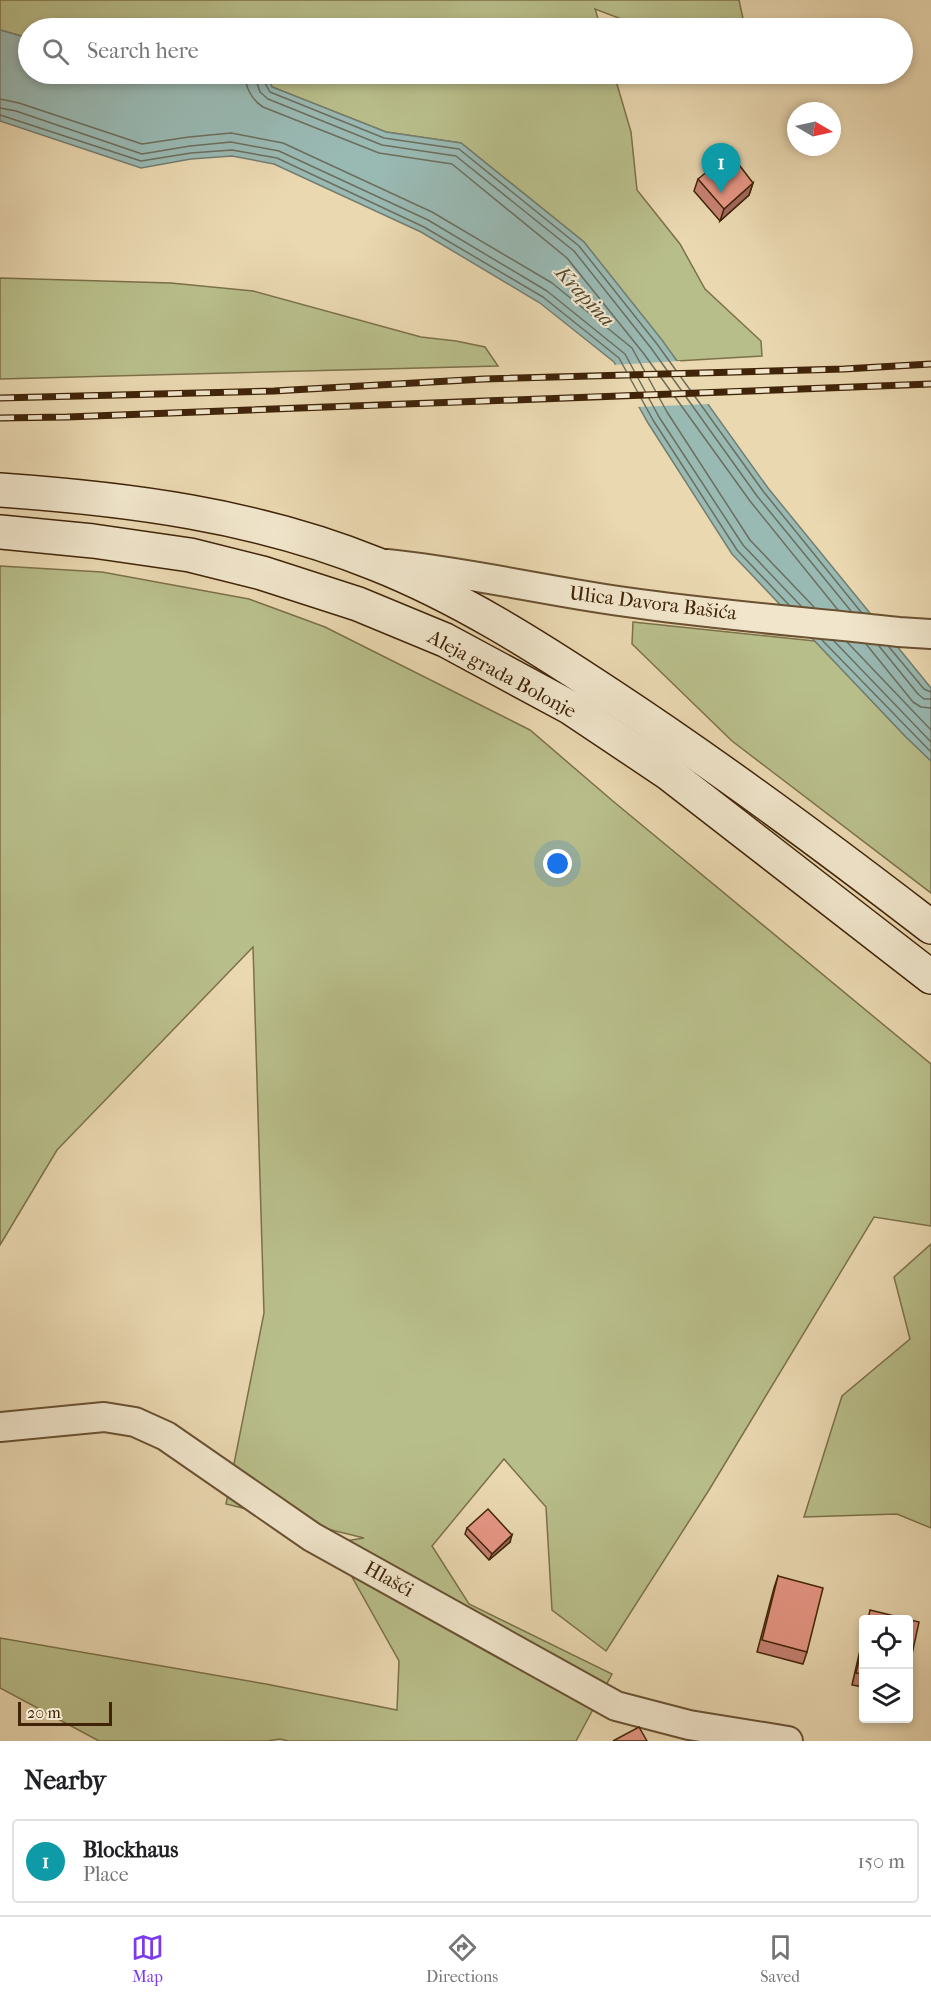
<!DOCTYPE html>
<html lang="en">
<head>
<meta charset="utf-8">
<style>
  body { margin:0; font-family:"IM FELL French Canon",serif; background:#f2f2f2; color:#202124 }
  .controls { position:absolute; right:18px; bottom:18px; display:grid; overflow:hidden; border-radius:6px; box-shadow:0 3px 9px #0003 }
  .controls button { width:54px; height:54px; display:grid; place-items:center; padding:0; border:0; border-bottom:2px solid #e0e0e0; background:#fff; color:#202124; font:30px sans-serif }
  .compass { position:absolute; left:787px; top:102px; width:54px; height:54px; border-radius:50%; background:#fff; box-shadow:0 3px 9px #0003; rotate:99deg }
  .scale { position:absolute; left:18px; bottom:15px; width:94px; box-sizing:border-box; padding-left:6px; border:3px solid #402408; border-top:0; font-size:16px; line-height:21px; white-space:nowrap; color:#402408; -webkit-text-stroke:4px #f1e6cc; paint-order:stroke }
  .you { position:absolute; left:558px; top:864px; width:21px; height:21px; margin:-15px; border:4px solid #fff; border-radius:50%; background:#1a73e8; box-shadow:0 0 0 9px #1a73e833 }
  .badge { display:grid; place-items:center; width:39px; height:39px; border-radius:50%; background:#7c3aed; color:#fff; font-size:20px; font-weight:700 }
  .pin { position:absolute; translate:-50% -50px; filter:drop-shadow(0 2px 3px #0008) }
  .pin::after { content:''; position:absolute; top:32px; width:21px; height:18px; background:inherit; clip-path:polygon(0 0,100% 0,50% 100%) }
  .list { margin:0; padding:0; list-style:none }
  h2 { display:flex; justify-content:space-between; align-items:center; height:78px; margin:0; padding:0 24px; font-size:26px }
  h2 small { font-size:20px; font-weight:400; color:#757577 }
  .list li { display:grid; grid-template-columns:39px 1fr auto; gap:18px; align-items:center; box-sizing:border-box; height:84px; margin:0 12px 12px; padding:0 12px; border:2px solid #e0e0e0; border-radius:6px }
  .list b { display:block; font-size:22px; white-space:nowrap }
  .list p { margin:0; font-size:20px; white-space:nowrap; color:#757577 }
  .list em { font-size:20px; font-style:normal; color:#757577 }
  .icon { flex:none; width:33px; height:33px; fill:none; stroke:currentColor; stroke-width:2; stroke-linecap:round; stroke-linejoin:round }
  .map { position:relative; flex:none; width:931px; height:1741px; overflow:hidden }
  .search { position:absolute; background:#fff; box-shadow:0 3px 9px #0003; left:18px; right:18px; top:18px; height:66px; display:flex; align-items:center; gap:15px; box-sizing:border-box; padding:0 21px; border-radius:33px; color:#757577; font-size:22px }
  .sheet { height:174px; background:#fff }
  nav { display:flex; justify-content:space-around; align-items:center; box-sizing:border-box; height:84px; border-top:2px solid #e0e0e0; background:#fff; font-size:16px; color:#757577 }
  nav a { display:grid; justify-items:center; gap:3px }
  nav .on { color:#7c3aed }
  .map>svg:first-child { display:block }
</style>
</head>
<body>
<div class="map">
<svg width="931" height="1741" viewBox="0 0 931 1741">
  <rect width="100%" height="100%" fill="#ead8b1"/>
  <filter id="stains"><feTurbulence type="fractalNoise" baseFrequency=".00333" numOctaves="4"/><feColorMatrix values="0 0 0 0 .2 0 0 0 0 .09 0 0 0 0 .02 0 0 0 .5 -.17"/></filter>
  <radialGradient id="worn" r=".72"><stop offset=".6" stop-color="#630" stop-opacity="0"/><stop offset="1" stop-color="#630" stop-opacity=".3"/></radialGradient>
  <!-- green -->
  <g fill="#b8be8a" stroke="#7c7149" stroke-width="1.5">
    <path d="M0 0H739L745 28H645L595 9 601 28H110L87 22 67 28H28V38L0 30Z"/>
    <path d="M266 74H614L631 132 637 190 680 244 705 289 761 341 762 356 677 361 584 242 461 143 386 132 272 87Z"/>
    <path d="M0 278 171 283 253 291 421 337 456 341 485 347 498 366 0 379Z"/>
    <path d="M0 566 102 572 249 599 325 627 530 730 614 802 931 1064V1226L874 1217 709 1490 606 1651 552 1610 546 1507 504 1459 432 1546 469 1604 612 1674 576 1741H288L280 1739 267 1741H99L0 1688V1638L266 1684 397 1710 399 1661 333 1543 364 1538 226 1504 264 1313 253 947 57 1150 0 1245Z"/>
    <path d="M633 622 815 641 906 737 931 761V893L732 741 632 644Z"/>
    <path d="M931 1244V1528L897 1514 804 1517 842 1396 910 1339 894 1277Z"/>
  </g>
  <!-- water -->
  <g fill="#99b9b3" stroke="#757d6f" stroke-width="1.5">
    <path d="M87 22 110 28H67Z"/>
    <path d="M0 30 28 38V74H266L272 87 386 132 461 143 584 242 662 340 768 488 931 688V761L906 737 732 554 648 423 614 362 540 303 421 232 274 164 232 156 191 159 141 168 0 121Z"/>
  </g>
  <!-- pier -->
  <path fill="#ead8b1" d="M680 361 711 404 635 407 612 365Z"/>
  <g fill="none" stroke-linecap="round" stroke-linejoin="round">
    <!-- shore -->
    <g stroke="#6c6e5e" stroke-width="1.5">
      <path d="M245 74C245 87 252 100 263 107L379 153 452 164 567 258 644 354 750 501 838 610"/>
      <path d="M254 74 260 92 268 99 382 145 456 156 574 251 651 348 757 496 851 611"/>
      <path d="M261 74 262 78 270 92 384 138 459 149 579 246 657 344 763 491 861 612"/>
      <path d="M0 99 19 103 142 144 189 137 231 133 283 143 432 212 552 283 632 348 667 412 750 540 814 607"/>
      <path d="M0 108 16 111 142 154 190 146 231 142 279 151 428 220 547 291 625 354 659 417 743 545 801 606"/>
      <path d="M0 115 141 161 191 153 232 150 277 158 424 227 543 297 619 358 653 420 737 550 789 605"/>
      <path d="M822 640 931 752"/>
      <path d="M834 641 931 742"/>
      <path d="M847 642 931 730"/>
      <path d="M866 644 913 702 921 707 931 708"/>
      <path d="M879 646 918 694 924 699H931"/>
      <path d="M889 647 924 689 931 692"/>
    </g>
    <defs>
      <g id="street">
        <path d="M387 564C467 572 546 591 626 602 716 615 808 622 899 632L931 634"/>
        <path d="M0 1427 104 1417 135 1422 166 1436 312 1537 616 1706 689 1725 788 1741"/>
      </g>
      <g id="secondary">
        <path d="M0 490C128 499 256 515 376 564 459 597 536 646 610 695 721 768 826 846 931 927"/>
        <path d="M0 532 93 541 190 555 262 573 358 604 445 640 571 708 668 773 931 977"/>
      </g>
    </defs>
    <!-- street casing -->
    <use href="#street" stroke="#6a5132" stroke-width="32"/>
    <!-- secondary casing -->
    <use href="#secondary" stroke="#402408" stroke-width="36"/>
    <!-- street -->
    <use href="#street" stroke="#f1e6cc" stroke-width="28"/>
    <!-- secondary -->
    <use href="#secondary" stroke="#f1e6cc" stroke-width="33"/>
    <defs>
      <g id="rail">
        <path d="M0 398 274 391 484 379 844 369 931 364"/>
        <path d="M0 418 67 417 931 384"/>
      </g>
    </defs>
    <!-- rail casing -->
    <use href="#rail" stroke="#402408" stroke-width="7"/>
    <!-- rail -->
    <use href="#rail" stroke="#f1e6cc" stroke-width="4.5" stroke-dasharray="14" stroke-linecap="butt"/>
  </g>
  <!-- wall -->
  <g fill="#c68172" stroke="#402408" stroke-width="1.5">
    <path d="M698 179 753 183 749 195 720 221 694 191Z"/>
    <path d="M467 1528 510 1542 489 1560 465 1534Z"/>
    <path d="M778 1576 807 1652 803 1664 757 1652 774 1588Z"/>
    <path d="M864 1633V1687L852 1685Z"/>
  </g>
  <!-- shaded-wall -->
  <g fill="#a1695d" stroke="#402408" stroke-width="1.5">
    <path d="M753 183 749 195 720 221 724 209Z"/>
    <path d="M512 1535 510 1542 489 1560 492 1554Z"/>
  </g>
  <!-- building -->
  <g fill="#e69685" stroke="#402408" stroke-width="1.5">
    <path d="M730 153 753 183 724 209 698 179Z"/>
    <path d="M488 1509 512 1535 492 1554 467 1528Z"/>
    <path d="M778 1576 823 1588 807 1652 762 1640Z"/>
    <path d="M870 1610 919 1622 909 1668V1620H868Z"/>
    <path d="M864 1640V1674L856 1673Z"/>
    <path d="M639 1727 647 1741H613Z"/>
  </g>
  <g text-anchor="middle" dominant-baseline="central" stroke-width="4.5" stroke-linejoin="round" paint-order="stroke">
    <!-- street labels -->
    <g font-size="20" fill="#402408" stroke="#f1e6cc">
      <text transform="translate(653 603) rotate(7)">Ulica Davora Bašića</text>
      <text transform="translate(502 674) rotate(28)">Aleja grada Bolonje</text>
      <text transform="translate(389 1579) rotate(29)">Hlašći</text>
    </g>
    <!-- water labels -->
    <g font-size="21" font-style="italic" fill="#564933" stroke="#f1e6cc">
      <text transform="translate(585 296) rotate(47)">Krapina</text>
    </g>
  </g>
  <rect width="100%" height="100%" filter="url(#stains)"/>
  <rect width="100%" height="100%" fill="url(#worn)"/>
</svg>
<div class="controls">
<button><svg class="icon" aria-label="locate" viewBox="0 0 24 24"><circle cx="12" cy="12" r="6"/><path d="M12 2v4M12 18v4M2 12h4M18 12h4"/></svg></button>
<button><svg class="icon" aria-label="layers" viewBox="0 0 24 24"><path d="M12 4l9 5-9 5-9-5zM3 14l9 5 9-5"/></svg></button>
</div>
<svg class="compass" viewBox="-18 -18 36 36"><path d="M0-13l5 13h-10z" fill="#e53935"/><path d="M0 13l5-13h-10z" fill="#757577"/></svg>
<div class="scale">20 m</div>
<div class="you"></div>
<div class="pin badge" style="left:721px;top:193px;background:#0f9aa8">1</div>
<div class="search"><svg class="icon" aria-label="search" viewBox="0 0 24 24"><circle cx="10" cy="10" r="6"/><path d="M15 15l6 6"/></svg>Search here</div>
</div>
<section class="sheet">
<h2>Nearby<small></small></h2>
<ul class="list">
<li><span class="badge" style="background:#0f9aa8">1</span><div><b>Blockhaus</b><p>Place</p></div><em>150 m</em></li>
</ul>
</section>
<nav>
<a class="on"><svg class="icon" aria-label="map" viewBox="0 0 24 24"><path d="M3 6l6-2 6 2 6-2v14l-6 2-6-2-6 2zM9 4v14M15 6v14"/></svg>Map</a>
<a><svg class="icon" aria-label="directions" viewBox="0 0 24 24"><path d="M12 3l9 9-9 9-9-9zM9 14v-3h6M13 9l2 2-2 2"/></svg>Directions</a>
<a><svg class="icon" aria-label="saved" viewBox="0 0 24 24"><path d="M7 4h10v16l-5-4-5 4z"/></svg>Saved</a>
</nav>
</body>
</html>
